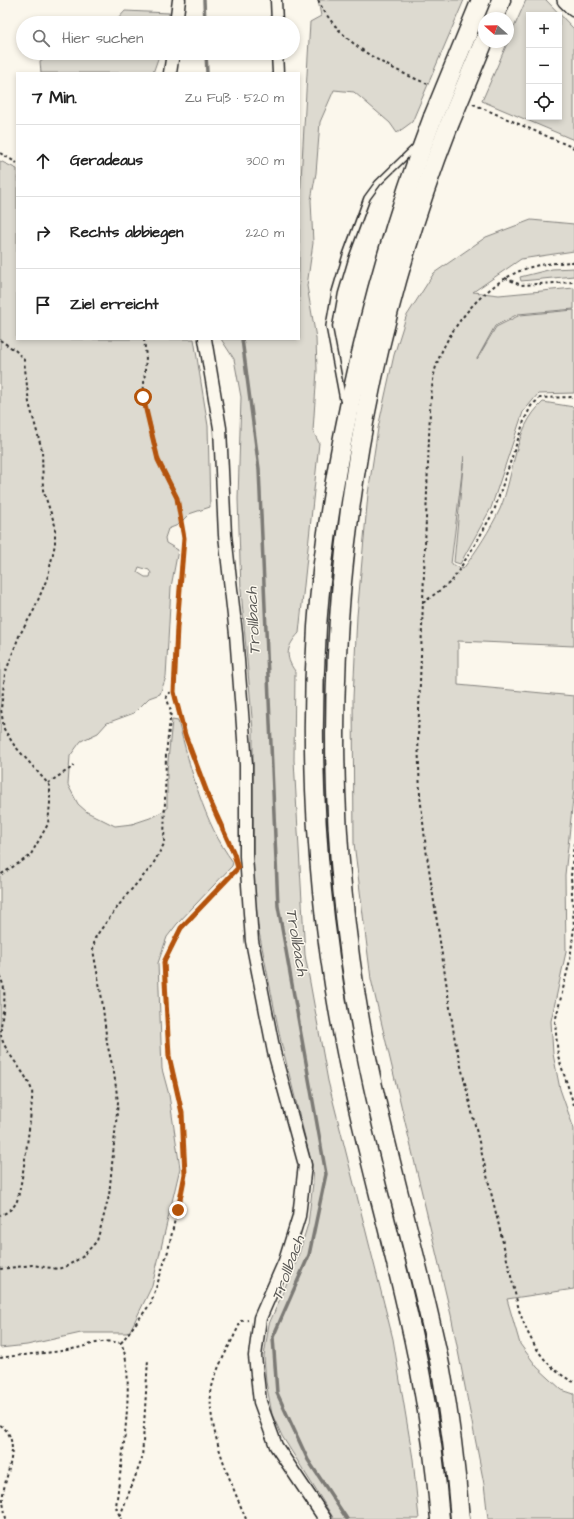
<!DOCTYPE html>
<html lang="de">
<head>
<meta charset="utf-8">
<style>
  body { margin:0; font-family:"Architects Daughter",sans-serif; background:#f6f6f6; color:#222 }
  .controls { position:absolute; right:12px; top:12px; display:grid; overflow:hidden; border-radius:0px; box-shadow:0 2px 6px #0003 }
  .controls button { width:36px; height:36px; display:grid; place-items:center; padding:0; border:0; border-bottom:1px solid #e0e0e0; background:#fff; color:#222; font:20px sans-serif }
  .compass { position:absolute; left:478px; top:12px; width:36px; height:36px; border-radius:50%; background:#fff; box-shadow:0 2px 6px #0003; rotate:290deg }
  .stop { position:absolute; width:12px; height:12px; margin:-9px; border:3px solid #b45309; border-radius:50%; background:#fff }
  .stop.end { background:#b45309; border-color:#fff; box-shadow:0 1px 4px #0008 }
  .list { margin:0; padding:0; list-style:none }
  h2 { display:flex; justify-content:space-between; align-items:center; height:52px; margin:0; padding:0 16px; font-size:17px }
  h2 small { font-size:13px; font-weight:400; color:#767676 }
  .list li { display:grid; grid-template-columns:26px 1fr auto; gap:12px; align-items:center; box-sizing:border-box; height:72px; padding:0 16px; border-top:1px solid #e0e0e0 }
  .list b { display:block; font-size:15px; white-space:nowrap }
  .list em { font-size:13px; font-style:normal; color:#767676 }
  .icon { flex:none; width:22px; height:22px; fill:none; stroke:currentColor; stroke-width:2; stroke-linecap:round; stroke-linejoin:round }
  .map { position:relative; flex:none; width:574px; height:1519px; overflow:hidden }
  .search { position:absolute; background:#fff; box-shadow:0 2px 6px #0003; left:16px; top:16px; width:284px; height:44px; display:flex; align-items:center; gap:10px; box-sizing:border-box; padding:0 14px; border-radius:22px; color:#767676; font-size:15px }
  .panel { position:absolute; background:#fff; box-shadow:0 2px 6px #0003; left:16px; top:72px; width:284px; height:268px; border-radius:0px }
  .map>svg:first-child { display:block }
</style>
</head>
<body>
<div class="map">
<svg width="574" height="1519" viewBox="0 0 574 1519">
  <rect width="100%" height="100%" fill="#fbf7ec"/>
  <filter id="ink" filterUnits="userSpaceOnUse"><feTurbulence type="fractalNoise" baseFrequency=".025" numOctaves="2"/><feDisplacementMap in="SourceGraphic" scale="8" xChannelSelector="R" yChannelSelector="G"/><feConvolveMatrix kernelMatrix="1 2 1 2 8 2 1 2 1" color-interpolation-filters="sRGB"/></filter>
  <g filter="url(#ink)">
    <!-- green -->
    <g fill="#dddad0" stroke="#84827e" fill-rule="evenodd">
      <path d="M318 0H464L412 122 397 133 390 123 354 92 334 90 320 122 316 173 311 200 313 243 307 286 316 338 317 370 313 431 319 443 299 633C287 646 284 656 295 671L294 760 305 955 328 1081 393 1339 413 1459 419 1519H334L282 1436 272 1414 266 1382 264 1356 269 1324 297 1260 308 1224 313 1183 312 1165 281 1042 258 927 253 875V730L241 590 238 499 241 397 234 359 221 339H299V214L310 22 321 16Z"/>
      <path d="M526 0H546L574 29V140L482 101ZM529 15H559V117H529Z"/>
      <path d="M125 11 169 13 168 23H91L115 22Z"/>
      <path d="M52 53H160L153 73H136L134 71V73H41L40 61Z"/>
      <path d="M0 161 17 169V339H194L208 426 210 507 189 514 178 525 168 529 165 538 166 543 178 550 171 587 166 677 160 694 149 698 134 713 107 723 98 733 81 741 70 756 68 785 78 804 87 812 115 826 132 824 150 818 167 809V771L172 720 178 721C191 769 203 822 233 862L232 866 177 924 167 937 158 963 162 1069 169 1095 180 1168 152 1286 129 1333H81L27 1345 0 1348ZM139 567 149 570 151 573 150 577H145L137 572Z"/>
      <path d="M531 220 574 224V251L521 259 473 292 499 295 574 288V309L518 314 495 326 477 359 496 327 520 315 574 310V393L538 394 523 412 491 508 460 564 454 562 464 456 451 564 463 569C477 550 490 530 500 509 515 474 513 429 543 402L574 407V646L458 641V685L574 696V789L565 875 566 952 551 1021 553 1054 560 1089 574 1129V1289L507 1299 520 1344 537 1367 562 1390 574 1394V1519H488L484 1484 451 1315 371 979 354 843 353 698 357 616 368 494 378 428 394 355 406 317 434 273 486 237Z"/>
      <path d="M574 268V276L521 281 520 277 552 269Z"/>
    </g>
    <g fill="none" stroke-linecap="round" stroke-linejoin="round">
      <!-- stream -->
      <g stroke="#7b7a75" stroke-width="3.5">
        <path d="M204 0 205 23"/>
        <path d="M206 53 207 73"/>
        <path d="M242 339 259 469 278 906 326 1174 309 1255 273 1337 277 1393 308 1460 347 1519"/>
      </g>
      <defs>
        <path id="service" d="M343 400 329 326 335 292 346 255 367 198 378 183 415 147"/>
        <g id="minor">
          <path d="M276 0 277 23"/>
          <path d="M277 53 278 73"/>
        </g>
        <g id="tertiary">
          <path d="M176 23 179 0"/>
          <path d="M170 73 173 53"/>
          <path d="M205 339 220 428 225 535 236 634 246 765V856L252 941 274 1052 305 1165 299 1216 285 1261 260 1318 255 1356 260 1402 276 1446 325 1519"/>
        </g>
        <path id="primary" d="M565 0 574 9"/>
        <g id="motorway">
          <path d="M494 18 501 0"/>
          <path d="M433 117C397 211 370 308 349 407 334 479 322 553 317 627 308 772 319 920 348 1062 369 1168 402 1271 421 1377 430 1424 436 1471 440 1519"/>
          <path d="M449 125C334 420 305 747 367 1058 388 1163 420 1265 441 1370 450 1419 456 1469 460 1519"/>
        </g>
      </defs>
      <!-- service casing -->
      <use href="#service" stroke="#2b2b2b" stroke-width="8"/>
      <!-- minor casing -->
      <use href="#minor" stroke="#2b2b2b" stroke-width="13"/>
      <!-- tertiary casing -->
      <use href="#tertiary" stroke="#2b2b2b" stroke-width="15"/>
      <!-- primary casing -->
      <use href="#primary" stroke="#2b2b2b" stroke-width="18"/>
      <!-- motorway casing -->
      <use href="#motorway" stroke="#2b2b2b" stroke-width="21"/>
      <!-- path -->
      <g stroke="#2b2b2b" stroke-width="2" stroke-dasharray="3 3" stroke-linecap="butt">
        <path d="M318 0C340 45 387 67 430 85"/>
        <path d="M473 104 574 148"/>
        <path d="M0 153 17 163"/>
        <path d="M574 262C560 263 545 263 531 267 488 279 447 327 435 370 432 383 431 396 430 410L418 737 420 795 426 849 455 1041 519 1310C529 1340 544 1368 574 1382"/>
        <path d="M505 278 521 285 574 282"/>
        <path d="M144 339 146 357 143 397 158 460 177 498 184 538 177 627 174 692 185 735 211 803 235 855"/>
        <path d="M0 340 16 351 24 360 29 403 42 450 43 490 55 525V544L48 576 34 610 19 636 5 674 1 709 4 729 14 745 50 786V803L48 824 30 856 0 875"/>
        <path d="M423 603 452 581 476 543 494 511 524 421 531 406 540 398 574 397"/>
        <path d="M48 783 74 766"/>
        <path d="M574 843 571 876 574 927 570 960 555 1022 558 1056 574 1105"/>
        <path d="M0 975C1 980 4 985 4 990 6 1005 0 1020 1 1035 4 1053 26 1071 32 1091 34 1099 21 1196 16 1203 13 1208 6 1214 0 1215"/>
        <path d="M0 1269 32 1265 58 1269 67 1266 82 1257 97 1241 103 1219 109 1196 118 1102 114 1073 107 1043 102 999 93 950 95 938 99 932 125 897 152 866 164 844 166 754 171 711 166 696 169 693 174 692"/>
        <path d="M121 1343 151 1303 168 1251 185 1174 182 1113 169 1056 164 962 181 928 236 870"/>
        <path d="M0 1358C23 1354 45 1354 67 1350 88 1347 100 1338 121 1343 137 1376 120 1468 116 1507L121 1519"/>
        <path d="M0 1425C23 1439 6 1473 3 1494 2 1502 5 1511 6 1519"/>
        <path d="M120 1516 142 1459 148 1359"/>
        <path d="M246 1519C232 1485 202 1419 213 1383 218 1364 233 1340 241 1321L248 1320"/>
      </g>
      <!-- service -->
      <use href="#service" stroke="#fbf7ec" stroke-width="5"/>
      <!-- minor -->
      <use href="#minor" stroke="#fbf7ec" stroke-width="10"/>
      <!-- tertiary -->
      <use href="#tertiary" stroke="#fbf7ec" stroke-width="12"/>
      <!-- primary -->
      <use href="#primary" stroke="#fbf7ec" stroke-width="15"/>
      <!-- motorway -->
      <use href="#motorway" stroke="#fbf7ec" stroke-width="18"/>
      <defs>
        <g id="motorway-bridge">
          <path d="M433 117 481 0"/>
          <path d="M449 125 484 41"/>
        </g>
      </defs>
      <!-- motorway-bridge casing -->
      <use href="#motorway-bridge" stroke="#2b2b2b" stroke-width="21" stroke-linecap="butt"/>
      <!-- motorway-bridge -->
      <use href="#motorway-bridge" stroke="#fbf7ec" stroke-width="18"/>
    </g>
  </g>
  <g fill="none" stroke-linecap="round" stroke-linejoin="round" filter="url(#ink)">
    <!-- route -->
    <path stroke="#b45309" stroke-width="5" d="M143 397 158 460 177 498 184 538 177 627 174 692 185 735 211 803 234 854 238 868 181 928 164 962 169 1056 182 1113 185 1174 178 1210"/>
  </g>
  <g text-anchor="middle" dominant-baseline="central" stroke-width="3" stroke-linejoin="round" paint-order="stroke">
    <!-- water labels -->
    <g font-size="16" font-style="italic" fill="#5a5956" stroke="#fbf7ec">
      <text transform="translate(253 621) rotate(-93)">Trollbach</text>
      <text transform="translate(297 942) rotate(80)">Trollbach</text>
      <text transform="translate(288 1268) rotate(-70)">Trollbach</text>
    </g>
  </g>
</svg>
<div class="controls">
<button>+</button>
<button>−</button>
<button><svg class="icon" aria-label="locate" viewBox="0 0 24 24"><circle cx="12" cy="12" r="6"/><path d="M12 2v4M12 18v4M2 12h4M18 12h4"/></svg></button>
</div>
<svg class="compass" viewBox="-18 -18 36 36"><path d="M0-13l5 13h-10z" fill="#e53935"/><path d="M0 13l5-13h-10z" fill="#767676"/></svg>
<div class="stop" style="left:143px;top:397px"></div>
<div class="stop end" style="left:178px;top:1210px"></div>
<div class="search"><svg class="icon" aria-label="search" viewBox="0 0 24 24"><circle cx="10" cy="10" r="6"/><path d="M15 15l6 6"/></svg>Hier suchen</div>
<section class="panel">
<h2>7 Min.<small>Zu Fuß · 520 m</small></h2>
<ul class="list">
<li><svg class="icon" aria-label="ahead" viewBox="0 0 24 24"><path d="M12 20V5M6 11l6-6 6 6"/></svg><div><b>Geradeaus</b></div><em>300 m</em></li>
<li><svg class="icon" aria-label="right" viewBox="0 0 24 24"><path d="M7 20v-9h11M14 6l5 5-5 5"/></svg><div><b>Rechts abbiegen</b></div><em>220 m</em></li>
<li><svg class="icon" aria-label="arrive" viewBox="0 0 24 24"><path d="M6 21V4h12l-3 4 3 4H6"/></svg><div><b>Ziel erreicht</b></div></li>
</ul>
</section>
</div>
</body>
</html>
